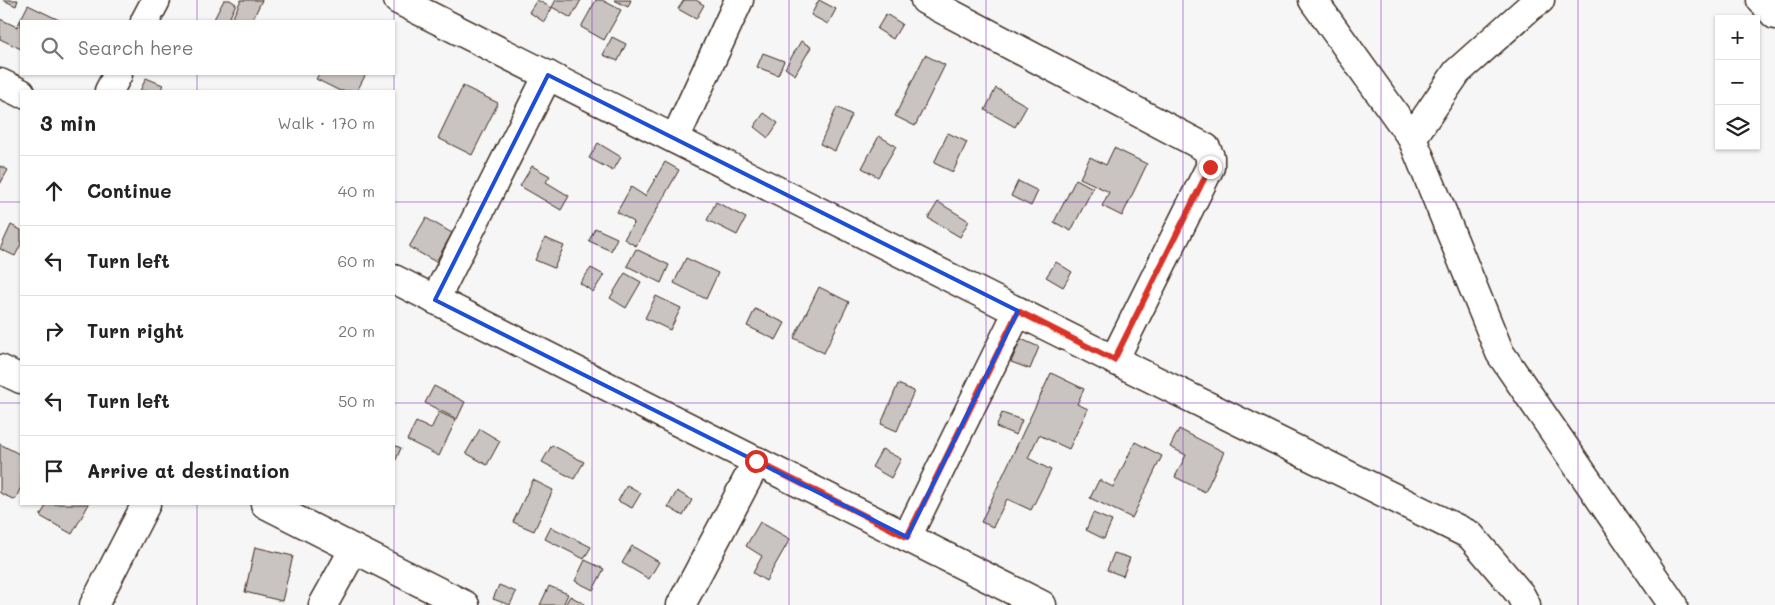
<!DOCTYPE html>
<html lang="en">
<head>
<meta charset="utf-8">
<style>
  body { margin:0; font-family:Mali,sans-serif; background:#f6f6f6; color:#222 }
  .controls { position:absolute; right:15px; top:15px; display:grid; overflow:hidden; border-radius:0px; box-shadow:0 1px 4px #0004 }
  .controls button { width:45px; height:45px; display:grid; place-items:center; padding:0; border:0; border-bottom:1px solid #e0e0e0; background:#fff; color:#222; font:25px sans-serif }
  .stop { position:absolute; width:15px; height:15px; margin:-11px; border:4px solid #d93025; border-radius:50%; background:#fff }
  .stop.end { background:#d93025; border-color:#fff; box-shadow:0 1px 5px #0008 }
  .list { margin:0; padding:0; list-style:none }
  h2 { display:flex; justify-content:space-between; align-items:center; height:65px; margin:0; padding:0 20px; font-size:21px }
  h2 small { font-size:16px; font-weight:400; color:#767676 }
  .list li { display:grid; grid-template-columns:32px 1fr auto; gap:15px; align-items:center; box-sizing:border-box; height:70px; padding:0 20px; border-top:1px solid #e0e0e0 }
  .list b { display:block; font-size:19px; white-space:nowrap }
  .list em { font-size:16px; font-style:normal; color:#767676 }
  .icon { flex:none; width:28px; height:28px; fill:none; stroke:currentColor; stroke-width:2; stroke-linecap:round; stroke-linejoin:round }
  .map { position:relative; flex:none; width:1775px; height:605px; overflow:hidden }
  .search { position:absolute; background:#fff; box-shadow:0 1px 4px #0004; left:20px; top:20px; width:375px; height:55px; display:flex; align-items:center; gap:12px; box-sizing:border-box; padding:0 18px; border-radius:0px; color:#767676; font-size:19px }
  .panel { position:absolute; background:#fff; box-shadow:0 1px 4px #0004; left:20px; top:90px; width:375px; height:415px; border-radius:0px }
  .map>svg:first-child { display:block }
</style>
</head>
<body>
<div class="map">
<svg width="1775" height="605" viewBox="0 0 1775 605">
  <rect width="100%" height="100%" fill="#f7f6f6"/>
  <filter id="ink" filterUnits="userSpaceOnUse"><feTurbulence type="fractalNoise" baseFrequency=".02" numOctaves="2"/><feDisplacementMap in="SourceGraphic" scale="10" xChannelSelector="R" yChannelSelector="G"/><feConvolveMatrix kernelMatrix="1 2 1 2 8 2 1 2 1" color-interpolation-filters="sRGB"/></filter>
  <g filter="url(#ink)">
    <!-- building -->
    <g fill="#c9c3c1" stroke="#3b2a1e">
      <path d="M3 0H18L16 6Z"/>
      <path d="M224 0H230L236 4 228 21H213Z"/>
      <path d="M241 0H262L252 21H253H231Z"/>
      <path d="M537 0 552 8 544 22 529 12Z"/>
      <path d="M556 0H581L571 18 552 7Z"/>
      <path d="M596 0H602L621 10 604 40 581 27Z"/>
      <path d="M614 0H631L628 7Z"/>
      <path d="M684 0H696L704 5 696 19 678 9Z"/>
      <path d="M819 0 836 9 828 24 811 15Z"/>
      <path d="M28 5 61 21H21V49L0 39V19L17 27Z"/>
      <path d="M886 14 902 24 893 39 877 29Z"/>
      <path d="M612 37 626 44 618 61 603 55Z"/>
      <path d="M801 41 811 47 795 75 785 68Z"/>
      <path d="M763 53 784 61 778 75 757 67Z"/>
      <path d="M925 55 945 65 915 126 895 116Z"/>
      <path d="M319 74H366L357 91H340L316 79Z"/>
      <path d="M146 78 163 85 160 91H140Z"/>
      <path d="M463 86 498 103 472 155 438 138Z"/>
      <path d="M996 88 1027 106 1015 127 985 110Z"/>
      <path d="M837 107 852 115 835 151 820 144Z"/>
      <path d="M764 113 778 123 768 138 754 127Z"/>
      <path d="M948 133 967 142 953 172 934 163Z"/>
      <path d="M879 136 896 146 878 177 862 168Z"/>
      <path d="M598 143 621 157 613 171 589 158Z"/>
      <path d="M1114 148 1147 164 1122 216 1102 206 1109 192 1080 178 1090 157 1106 165Z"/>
      <path d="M665 162 679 170 636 246 624 239 634 222 617 212 631 187 645 196Z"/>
      <path d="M0 166 8 170 0 184Z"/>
      <path d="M532 166 550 176 546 182 569 196 561 210 520 186Z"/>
      <path d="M1076 179 1093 188 1071 231 1054 222Z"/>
      <path d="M1018 181 1038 191 1031 206 1011 196Z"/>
      <path d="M716 202 746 218 737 235 707 220Z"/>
      <path d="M938 202 969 221 960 237 928 218Z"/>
      <path d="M426 218 452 233 436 262 409 247Z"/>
      <path d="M11 225 21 230V244L15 256 0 249Z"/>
      <path d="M595 228 617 238 611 251 589 241Z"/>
      <path d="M545 238 564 246 554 268 535 260Z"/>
      <path d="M636 249 669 265 661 283 627 266Z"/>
      <path d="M686 258 718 273 706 299 674 283Z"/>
      <path d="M1056 262 1072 272 1063 287 1046 277Z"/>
      <path d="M591 268 604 275 593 292 580 283Z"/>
      <path d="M625 273 641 282 626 308 610 298Z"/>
      <path d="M819 287 849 302 824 353 794 338Z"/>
      <path d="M656 296 681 308 670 330 645 318Z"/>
      <path d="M755 309 785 323 776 340 747 326Z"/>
      <path d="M1021 339 1039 347 1030 369 1011 362Z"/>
      <path d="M1051 373 1084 389 1077 404 1088 409 1069 449 1039 435 1028 458 1051 470 1031 510 1007 499 993 527 981 522Z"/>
      <path d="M898 384 914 391 897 431 881 424Z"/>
      <path d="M434 386 465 402 457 419 425 403Z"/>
      <path d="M439 412 456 420 439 456 407 440 416 422 431 429Z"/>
      <path d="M1002 413 1022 420 1016 435 996 427Z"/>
      <path d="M480 429 500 441 487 465 466 453Z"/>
      <path d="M1179 429 1224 452 1205 492 1175 477 1186 455 1170 447Z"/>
      <path d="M1135 442 1162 456 1132 518 1090 498 1099 480 1113 487Z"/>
      <path d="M0 444 21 455V487L15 500 0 493Z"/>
      <path d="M394 445 401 448 394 464Z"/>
      <path d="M552 445 584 462 574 479 542 462Z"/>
      <path d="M882 449 901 459 891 478 872 467Z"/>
      <path d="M533 480 553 490 534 531 513 522Z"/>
      <path d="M627 485 641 493 632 508 618 501Z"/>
      <path d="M677 491 692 500 683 516 668 507Z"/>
      <path d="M47 504H89L72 534 40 516Z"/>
      <path d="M1093 513 1112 521 1104 539 1086 530Z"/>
      <path d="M760 522 790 539 766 581 753 573 762 556 746 546Z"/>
      <path d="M551 527 591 547 584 559 545 539Z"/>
      <path d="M632 546 659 562 649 579 622 563Z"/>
      <path d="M255 547 293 556 282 601 245 592Z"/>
      <path d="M1114 553 1130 558 1123 576 1107 570Z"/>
      <path d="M585 560 604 569 593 590 575 581Z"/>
      <path d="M499 585 516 592 510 605 493 599Z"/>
      <path d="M549 586 568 594 563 605H540Z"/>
      <path d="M570 596 585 604 584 605H565Z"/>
    </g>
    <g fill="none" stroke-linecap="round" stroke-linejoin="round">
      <defs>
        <g id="street">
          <path d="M398 0 1114 360 1470 535 1520 594 1526 605"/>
          <path d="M925 0 1206 148 1210 157V167L1114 360"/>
          <path d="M1313 0 1412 138 1500 353 1673 605"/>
          <path d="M1761 0 1775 15"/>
          <path d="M145 21 156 0"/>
          <path d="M0 83 21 93"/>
          <path d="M109 91 118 74"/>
          <path d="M1412 138 1457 72 1531 6 1540 0"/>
          <path d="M675 139 739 0"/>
          <path d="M394 279 1042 605"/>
          <path d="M435 300 548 75"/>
          <path d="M0 369 21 379"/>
          <path d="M265 504 465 605"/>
          <path d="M907 537 1018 311"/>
          <path d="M94 605 146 504"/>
          <path d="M323 605 354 549"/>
          <path d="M681 605 757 461"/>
        </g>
      </defs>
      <!-- street casing -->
      <use href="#street" stroke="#3b2a1e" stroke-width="31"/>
      <!-- street -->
      <use href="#street" stroke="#fff" stroke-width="28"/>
    </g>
  </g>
  <g fill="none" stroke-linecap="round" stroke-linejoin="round" filter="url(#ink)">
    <!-- route -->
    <path stroke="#d93025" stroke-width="6" d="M756 461 907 537 1018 311 1114 360 1210 167"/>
  </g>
  <!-- marked area -->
  <path fill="none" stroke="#1d4ed8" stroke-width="4" stroke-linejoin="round" d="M548 75 1018 311 907 537 435 300Z"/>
  <!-- grid -->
  <path fill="none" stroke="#7b2cbf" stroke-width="1" stroke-opacity="0.55" d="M197 0V21M394 0V605M592 0V605M789 0V605M986 0V605M1183 0V605M1381 0V605M1578 0V605M197 74V91M0 202H21M394 202H1775M0 403H21M394 403H1775M197 504V605"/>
</svg>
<div class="controls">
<button>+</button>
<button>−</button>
<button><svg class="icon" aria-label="layers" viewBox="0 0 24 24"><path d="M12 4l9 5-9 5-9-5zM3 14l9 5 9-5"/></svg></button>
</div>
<div class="stop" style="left:756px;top:461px"></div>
<div class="stop end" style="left:1210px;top:167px"></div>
<div class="search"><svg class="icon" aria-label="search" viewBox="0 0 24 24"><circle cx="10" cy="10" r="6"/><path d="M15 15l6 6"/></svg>Search here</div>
<section class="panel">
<h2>3 min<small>Walk · 170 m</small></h2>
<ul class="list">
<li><svg class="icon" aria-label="ahead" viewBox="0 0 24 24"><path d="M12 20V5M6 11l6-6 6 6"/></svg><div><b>Continue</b></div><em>40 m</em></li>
<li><svg class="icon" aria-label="left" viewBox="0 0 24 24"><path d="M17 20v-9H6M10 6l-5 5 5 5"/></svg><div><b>Turn left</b></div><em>60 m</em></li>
<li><svg class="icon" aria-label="right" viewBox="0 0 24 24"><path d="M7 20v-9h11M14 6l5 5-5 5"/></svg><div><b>Turn right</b></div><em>20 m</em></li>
<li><svg class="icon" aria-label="left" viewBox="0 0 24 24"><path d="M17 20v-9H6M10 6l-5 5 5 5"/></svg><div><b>Turn left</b></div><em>50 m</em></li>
<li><svg class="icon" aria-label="arrive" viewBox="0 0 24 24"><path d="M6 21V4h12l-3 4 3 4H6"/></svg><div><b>Arrive at destination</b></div></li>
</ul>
</section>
</div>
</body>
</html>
